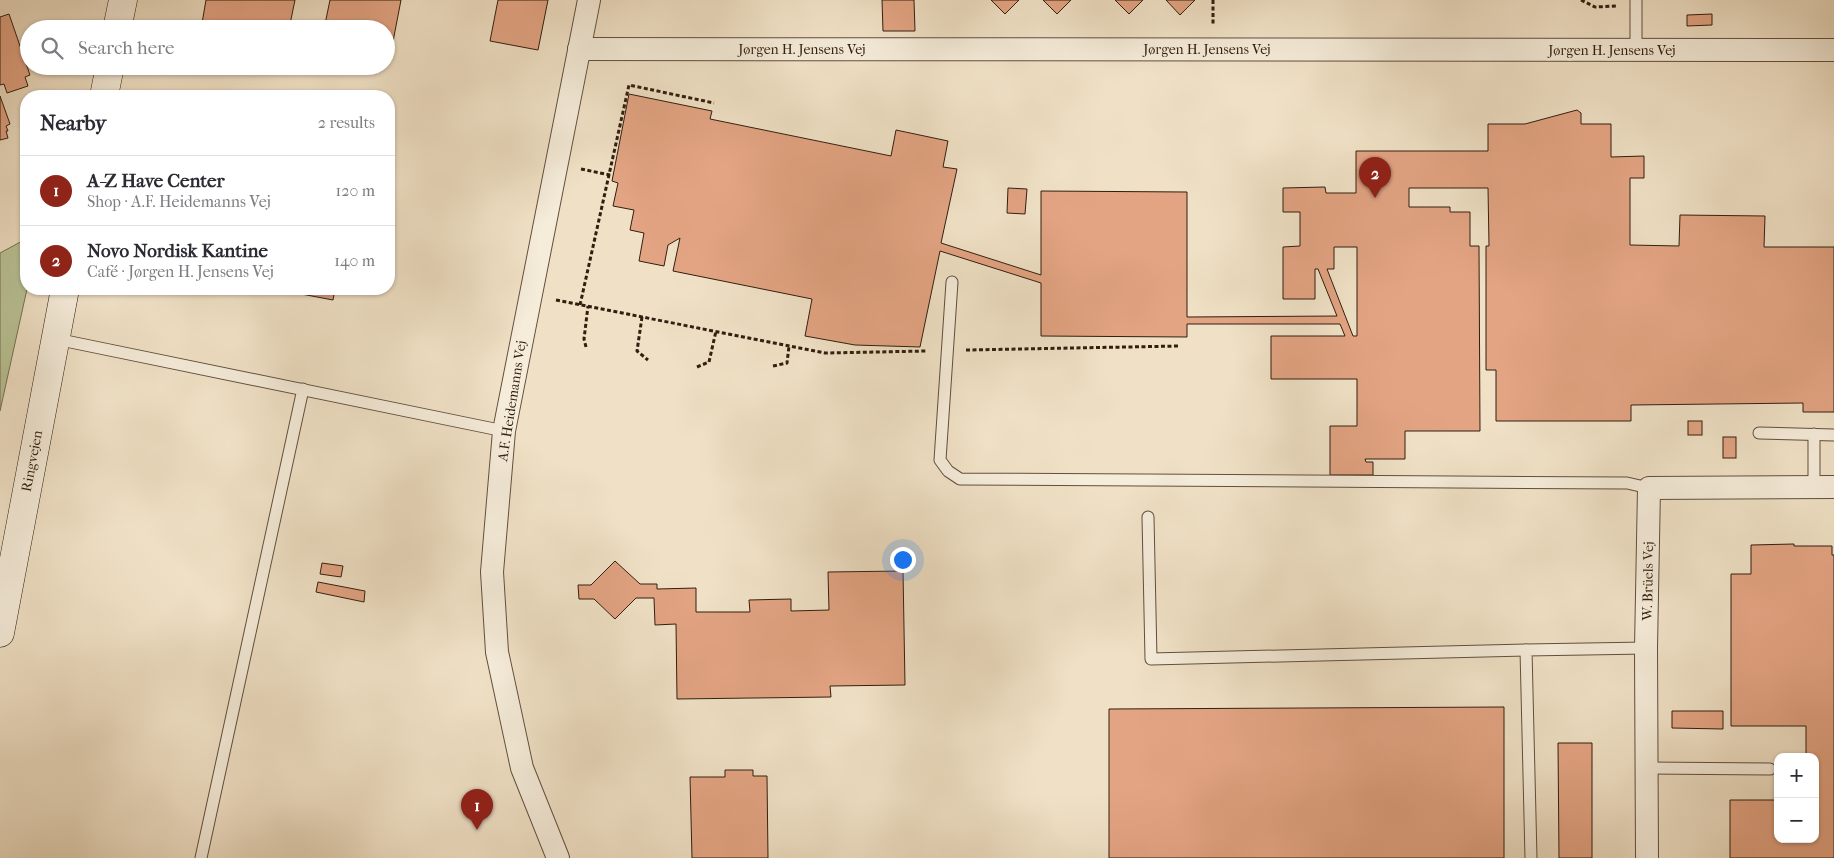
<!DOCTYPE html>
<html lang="en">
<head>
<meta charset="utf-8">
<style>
  body { margin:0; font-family:"IM FELL French Canon",serif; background:#f2f2f3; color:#2b2b33 }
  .controls { position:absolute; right:15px; bottom:15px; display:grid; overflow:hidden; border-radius:10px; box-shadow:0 1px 4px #0004 }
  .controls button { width:45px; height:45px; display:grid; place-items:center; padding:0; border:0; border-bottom:1px solid #e1e1e2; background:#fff; color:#2b2b33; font:25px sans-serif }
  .you { position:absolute; left:902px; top:559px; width:18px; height:18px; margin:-12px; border:4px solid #fff; border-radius:50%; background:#1a73e8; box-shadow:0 0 0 8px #1a73e833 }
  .badge { display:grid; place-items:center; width:32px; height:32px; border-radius:50%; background:#8f2418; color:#fff; font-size:16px; font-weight:700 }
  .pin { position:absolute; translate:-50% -41px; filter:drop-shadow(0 1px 2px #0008) }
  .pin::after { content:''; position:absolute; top:26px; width:18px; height:15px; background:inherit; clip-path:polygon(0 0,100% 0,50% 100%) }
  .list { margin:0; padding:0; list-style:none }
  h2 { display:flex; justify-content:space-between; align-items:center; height:65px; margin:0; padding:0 20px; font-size:21px }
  h2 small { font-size:16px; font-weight:400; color:#7c7c81 }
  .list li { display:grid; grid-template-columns:32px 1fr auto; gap:15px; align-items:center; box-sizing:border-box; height:70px; padding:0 20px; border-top:1px solid #e1e1e2 }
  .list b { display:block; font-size:19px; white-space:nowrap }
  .list p { margin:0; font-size:16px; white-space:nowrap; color:#7c7c81 }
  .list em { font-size:16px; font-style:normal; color:#7c7c81 }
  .icon { flex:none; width:28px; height:28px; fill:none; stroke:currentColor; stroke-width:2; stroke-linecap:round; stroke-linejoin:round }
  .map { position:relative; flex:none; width:1834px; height:858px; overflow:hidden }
  .search { position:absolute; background:#fff; box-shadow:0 1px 4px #0004; left:20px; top:20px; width:375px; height:55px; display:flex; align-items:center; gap:12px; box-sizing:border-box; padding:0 18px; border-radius:28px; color:#7c7c81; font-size:19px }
  .panel { position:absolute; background:#fff; box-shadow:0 1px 4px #0004; left:20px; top:90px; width:375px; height:205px; border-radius:20px }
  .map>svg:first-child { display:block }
</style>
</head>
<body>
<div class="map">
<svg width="1834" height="858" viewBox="0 0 1834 858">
  <rect width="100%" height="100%" fill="#f0e1c6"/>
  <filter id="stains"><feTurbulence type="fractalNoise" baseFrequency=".004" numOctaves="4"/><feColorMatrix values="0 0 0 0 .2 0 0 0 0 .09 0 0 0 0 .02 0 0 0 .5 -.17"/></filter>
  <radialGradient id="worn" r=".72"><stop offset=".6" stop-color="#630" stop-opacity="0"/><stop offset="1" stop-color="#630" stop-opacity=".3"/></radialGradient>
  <!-- green -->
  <path fill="#b9c396" stroke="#757052" d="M26 239 27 289 0 411V253Z"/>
  <!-- building -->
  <g fill="#e3a483" stroke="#311e0f" fill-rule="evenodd">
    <path d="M206 0H295L289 29H201Z"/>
    <path d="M330 0H401L391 52 386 51V29H324Z"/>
    <path d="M498 0H548L538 50 490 41Z"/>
    <path d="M882 0H914L915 31H883Z"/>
    <path d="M991 0H1019L1005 14Z"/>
    <path d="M1043 0H1071L1057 14Z"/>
    <path d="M1115 0H1143L1129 14Z"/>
    <path d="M1166 0H1195L1180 15Z"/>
    <path d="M9 14 30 75 25 77 28 86 7 93 4 84 0 85V17Z"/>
    <path d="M1712 14V25L1687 26V15Z"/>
    <path d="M629 94 712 111 710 119 891 156 896 130 948 141 943 167 957 169 941 243 1041 275V191L1187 192V317L1337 316 1318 269H1315V299H1283V247L1300 246V212H1283V188L1325 187 1326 193H1356V151H1488V124H1525L1577 110 1581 113V124H1611V157L1644 156V178H1630V245L1679 246 1680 215 1765 216 1764 247H1834V412H1803V403L1631 405V421H1496V370H1486V246H1489L1488 188H1409V207H1450V212H1470V246H1479L1480 431H1405V459H1365L1366 462H1373V475H1330V426H1357V379H1271V336H1345L1340 324H1187V337L1041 336V283L940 251 920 347 855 345 805 336 812 299 673 271 680 238 668 245 664 266 639 261 644 233 630 230 634 210 613 206 618 183 612 181ZM1334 247H1357V336H1353L1327 269H1334Z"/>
    <path d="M0 96 10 124 6 126 8 131H6L8 138 0 140Z"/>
    <path d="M1008 188 1027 189 1025 214 1007 213Z"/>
    <path d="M275 289H335L333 300Z"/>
    <rect x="1688" y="421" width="14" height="14"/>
    <rect x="1723" y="437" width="13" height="21"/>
    <path d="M1794 544V546H1832V555H1834V858H1730V800H1778V839H1815V757H1806V726H1731V574H1751V545Z"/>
    <path d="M615 561 640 584H657V589L696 588V612H750L749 600 791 599V611L829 610 828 572 903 571 905 685 830 686 831 697 677 699 676 624 655 625 654 598H636L615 619 594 599H579L578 585H591Z"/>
    <path d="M322 563 343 566 341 577 320 574Z"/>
    <path d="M318 582 365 591 364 602 316 592Z"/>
    <path d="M1504 707V858H1109V709Z"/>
    <path d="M1672 711H1723V729L1672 728Z"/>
    <path d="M1558 743H1592V858H1559Z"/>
    <path d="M725 770H753V776H767L768 858H692L690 777H725Z"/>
  </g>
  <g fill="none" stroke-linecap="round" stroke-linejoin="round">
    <defs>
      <g id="service">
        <path d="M1636 0V50"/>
        <path d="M952 282 940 460 948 471 960 479 1627 483 1649 488"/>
        <path d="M56 339 504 431"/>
        <path d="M1759 433 1834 435"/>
        <path d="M1814 434V487"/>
        <path d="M1148 517 1151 659 1526 650"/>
        <path d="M1648 768 1770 769"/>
        <path d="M201 858 303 389"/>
        <path d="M1531 858 1526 650 1646 648"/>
      </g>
      <g id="minor">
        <path d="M579 49 1834 50"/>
        <path d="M558 858 522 768 497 652 492 572 504 431 589 0"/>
        <path d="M1647 858 1646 648 1649 488 1834 487"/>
      </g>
      <g id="secondary">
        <path d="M117 29 123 0"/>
        <path d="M104 96 110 66"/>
        <path d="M0 633 65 289"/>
      </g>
    </defs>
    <!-- service casing -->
    <use href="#service" stroke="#614f3d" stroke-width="13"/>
    <!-- minor casing -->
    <use href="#minor" stroke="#614f3d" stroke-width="24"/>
    <!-- secondary casing -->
    <use href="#secondary" stroke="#311e0f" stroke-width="29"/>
    <!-- path -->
    <g stroke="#311e0f" stroke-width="3" stroke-dasharray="4 2.5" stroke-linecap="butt">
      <path d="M1213 0V24"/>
      <path d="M1581 0 1595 7 1616 6"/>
      <path d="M581 169 610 175"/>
      <path d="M556 300 825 353 927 351"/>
      <path d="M580 305 629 85 714 103"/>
      <path d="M642 317 637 351 648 360"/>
      <path d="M586 347 584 339 588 306"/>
      <path d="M966 350 1180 346"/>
      <path d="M773 366 787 363 789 346"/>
      <path d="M697 367 709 362 716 331"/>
    </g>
    <!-- service -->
    <use href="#service" stroke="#f5ecda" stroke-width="11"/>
    <!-- minor -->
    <use href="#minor" stroke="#f5ecda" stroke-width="22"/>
    <!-- secondary -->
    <use href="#secondary" stroke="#f5ecda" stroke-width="28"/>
  </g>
  <g text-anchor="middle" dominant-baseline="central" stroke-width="5" stroke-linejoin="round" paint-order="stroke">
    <!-- street labels -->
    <g font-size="14" fill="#311e0f" stroke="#f5ecda">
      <text x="802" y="49">Jørgen H. Jensens Vej</text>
      <text x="1207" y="49">Jørgen H. Jensens Vej</text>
      <text x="1612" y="50">Jørgen H. Jensens Vej</text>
      <text transform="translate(512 401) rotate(-81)">A.F. Heidemanns Vej</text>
      <text transform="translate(32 461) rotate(-79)">Ringvejen</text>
      <text transform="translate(1648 581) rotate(-89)">W. Brüels Vej</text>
    </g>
  </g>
  <rect width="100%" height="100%" filter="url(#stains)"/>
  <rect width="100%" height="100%" fill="url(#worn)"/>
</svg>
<div class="controls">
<button>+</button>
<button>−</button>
</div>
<div class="you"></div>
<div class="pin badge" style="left:477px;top:830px">1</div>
<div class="pin badge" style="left:1375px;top:198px">2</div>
<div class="search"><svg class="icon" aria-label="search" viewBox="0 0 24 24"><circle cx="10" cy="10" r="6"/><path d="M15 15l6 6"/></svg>Search here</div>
<section class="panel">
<h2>Nearby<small>2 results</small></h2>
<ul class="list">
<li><span class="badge">1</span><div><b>A-Z Have Center</b><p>Shop · A.F. Heidemanns Vej</p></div><em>120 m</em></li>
<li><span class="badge">2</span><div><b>Novo Nordisk Kantine</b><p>Café · Jørgen H. Jensens Vej</p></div><em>140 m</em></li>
</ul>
</section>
</div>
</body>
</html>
